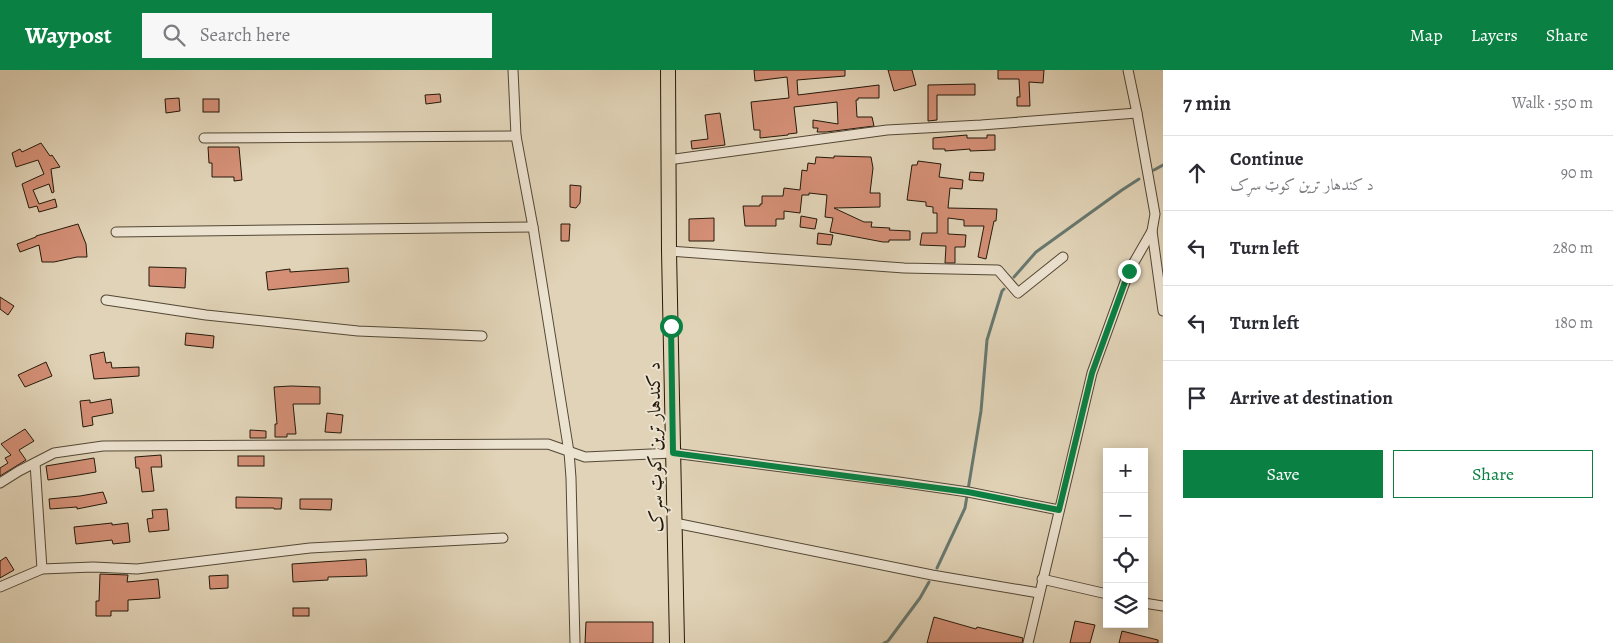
<!DOCTYPE html>
<html lang="en">
<head>
<meta charset="utf-8">
<style>
  body { margin:0; font-family:Alegreya,Amiri,serif; background:#f7f7f7; color:#2b2b33 }
  .controls { position:absolute; right:15px; bottom:15px; display:grid; overflow:hidden; border-radius:0px; box-shadow:0 2px 12px #0003 }
  .controls button { width:45px; height:45px; display:grid; place-items:center; padding:0; border:0; border-bottom:1px solid #e1e1e2; background:#fff; color:#2b2b33; font:25px sans-serif }
  .stop { position:absolute; width:15px; height:15px; margin:-11px; border:4px solid #0b8043; border-radius:50%; background:#fff }
  .stop.end { background:#0b8043; border-color:#fff; box-shadow:0 1px 5px #0008 }
  .list { margin:0; padding:0; list-style:none }
  h2 { display:flex; justify-content:space-between; align-items:center; height:65px; margin:0; padding:0 20px; font-size:21px }
  h2 small { font-size:16px; font-weight:400; color:#7c7c81 }
  .list li { display:grid; grid-template-columns:32px 1fr auto; gap:15px; align-items:center; box-sizing:border-box; height:75px; padding:0 20px; border-top:1px solid #e1e1e2 }
  .list b { display:block; font-size:19px; white-space:nowrap }
  .list p { margin:0; font-size:16px; white-space:nowrap; color:#7c7c81 }
  .list em { font-size:16px; font-style:normal; color:#7c7c81 }
  .actions { display:flex; gap:10px; padding:15px 20px }
  .actions a { flex:1; padding:11px 0; border:1px solid #0b8043; border-radius:0px; text-align:center; font-size:18px; color:#0b8043 }
  .actions .main { background:#0b8043; color:#fff }
  .icon { flex:none; width:28px; height:28px; fill:none; stroke:currentColor; stroke-width:2; stroke-linecap:round; stroke-linejoin:round }
  .map { position:relative; flex:none; width:1163px; height:573px; overflow:hidden }
  header { display:flex; align-items:center; gap:30px; box-sizing:border-box; height:70px; padding:0 25px; background:#0b8043; color:#fff }
  header strong { font-size:24px }
  nav { display:flex; gap:28px; margin-inline-start:auto; font-size:18px }
  .search { width:350px; height:45px; background:#f7f7f7; display:flex; align-items:center; gap:12px; box-sizing:border-box; padding:0 18px; border-radius:0px; color:#7c7c81; font-size:19px }
  main { display:flex }
  aside { flex:1; background:#fff }
  .map>svg:first-child { display:block }
</style>
</head>
<body>
<header>
<strong>Waypost</strong>
<div class="search"><svg class="icon" aria-label="search" viewBox="0 0 24 24"><circle cx="10" cy="10" r="6"/><path d="M15 15l6 6"/></svg>Search here</div>
<nav><a>Map</a><a>Layers</a><a>Share</a></nav>
</header>
<main>
<div class="map">
<svg width="1163" height="573" viewBox="0 0 1163 573">
  <rect width="100%" height="100%" fill="#e1d3b7"/>
  <filter id="stains"><feTurbulence type="fractalNoise" baseFrequency=".004" numOctaves="4"/><feColorMatrix values="0 0 0 0 .2 0 0 0 0 .09 0 0 0 0 .02 0 0 0 .5 -.17"/></filter>
  <radialGradient id="worn" r=".72"><stop offset=".6" stop-color="#630" stop-opacity="0"/><stop offset="1" stop-color="#630" stop-opacity=".3"/></radialGradient>
  <g fill="none" stroke-linecap="round" stroke-linejoin="round">
    <!-- stream -->
    <g stroke="#67786f" stroke-width="3">
      <path d="M1154 100 1163 95"/>
      <path d="M1014 207 1036 182 1122 120 1139 109"/>
      <path d="M937 498 965 438 981 341 987 270 1002 221 1004 219"/>
      <path d="M884 573 888 571 920 528 929 512"/>
    </g>
  </g>
  <!-- building -->
  <g fill="#d48f76" stroke="#24190a">
    <path d="M754 0H845V6L797 10 798 25 879 15V28H858V30H856L857 47H872L874 56 826 62H817L818 58H813V50L838 54 837 32 794 37 797 63 788 64V65L760 68V60H754L751 32 789 28 787 7 755 11Z"/>
    <path d="M888 0H912L916 15 894 21Z"/>
    <path d="M998 0H1044L1043 13 1029 12 1030 36H1017V27H1020L1019 9H998Z"/>
    <path d="M975 14V25H937V50L928 51V15Z"/>
    <path d="M440 24 441 32 426 34 425 25Z"/>
    <path d="M179 28 180 41 166 43 165 29Z"/>
    <rect x="203" y="29" width="16" height="13"/>
    <path d="M720 43 725 75 692 79 691 71 708 69 705 45Z"/>
    <path d="M967 65V68H987V65H995V80L970 81V79L945 81V79H933V68Z"/>
    <path d="M41 73 50 86 52 85 60 97 51 99 54 122 52 123 49 114 33 120 39 134 55 129 57 137 39 142 37 136 29 138 22 114 44 104 38 90 16 97 12 83 20 79 22 82Z"/>
    <path d="M208 77H239L242 110 234 111V107H212V93H209Z"/>
    <path d="M834 86 871 87 873 98 870 123H880V137L834 138 864 152H872L871 157 890 158 889 160 910 161V170H889V172H883L830 162 833 148 825 147 827 125 809 123V125H802L800 143 784 141V149H776V156H745L743 136H760V134H762V126H783L784 118 800 120 802 100 807 101 808 93 815 94 816 87 834 88Z"/>
    <path d="M918 91 941 94 939 107 963 110 962 119 950 118 948 138 997 139 996 151H994L986 189 978 187 984 156H964V150L948 148V164L966 165 965 177H955V193H945L946 176 920 175 922 163H937V143H933V137L926 136V132L907 130 912 95H917Z"/>
    <path d="M970 102 984 103 983 111 969 110Z"/>
    <path d="M570 115 581 116 580 133 576 138 570 137Z"/>
    <path d="M801 146 817 149 815 159 800 157Z"/>
    <path d="M714 148V171H689V149Z"/>
    <path d="M78 154 86 174 87 187H77L54 192H42L39 175 20 182 17 174 36 167V166Z"/>
    <path d="M561 154H570L569 171H561Z"/>
    <path d="M818 163 833 165 831 175 817 174Z"/>
    <path d="M149 197 186 198 185 218 149 216Z"/>
    <path d="M348 198 349 212 268 220 266 202 290 199V202Z"/>
    <path d="M0 227 14 236 8 245 0 239Z"/>
    <path d="M186 263 214 266 213 278 185 275Z"/>
    <path d="M104 282 106 293 111 292 112 298 139 297V306L94 309 90 285Z"/>
    <path d="M46 292 52 306 25 317 18 305Z"/>
    <path d="M291 316 320 317V334H293L296 364H287V367H275V354H277L274 317Z"/>
    <path d="M111 329 113 343 92 347 93 355 83 357 80 331 90 330V333Z"/>
    <path d="M327 343 343 345 341 363 325 362Z"/>
    <path d="M25 359 34 371 19 380 26 390 0 406V398L8 393 5 388 11 385 1 374Z"/>
    <path d="M250 360 266 361V368H250Z"/>
    <path d="M161 385 162 397H151L154 421 142 422 139 398H136L135 387Z"/>
    <rect x="238" y="386" width="26" height="10"/>
    <path d="M94 388 96 402 48 410 46 396Z"/>
    <path d="M103 422 107 433 77 439V437L50 439 49 429 80 426Z"/>
    <path d="M236 427 282 428 281 439H274V438H236Z"/>
    <path d="M300 429H332L331 440 300 439Z"/>
    <path d="M167 439 169 460 149 462 147 449 153 448 152 440Z"/>
    <path d="M112 453V455L128 453 130 472 113 474 112 470 76 474 74 457Z"/>
    <path d="M6 487 14 500 0 508V491Z"/>
    <path d="M366 489 367 506 328 507V510L293 512 292 494Z"/>
    <path d="M100 504 128 505 127 512 158 509 160 528 128 530V541H111V546H96V531H99Z"/>
    <path d="M228 505V518L210 519 209 506Z"/>
    <rect x="293" y="538" width="16" height="8"/>
    <path d="M934 547 976 559 977 557 1023 568 1022 573H927Z"/>
    <path d="M1075 551 1095 555 1090 573H1070Z"/>
    <path d="M586 552H653V573H585Z"/>
    <path d="M1122 561 1158 570V573H1119Z"/>
  </g>
  <g fill="none" stroke-linecap="round" stroke-linejoin="round">
    <defs>
      <g id="street">
        <path d="M513 0 516 66 533 157 569 382 571 408 575 573"/>
        <path d="M204 68 516 66"/>
        <path d="M668 90 887 60 981 55 1137 43"/>
        <path d="M1152 161 1163 241"/>
        <path d="M116 162 533 157"/>
        <path d="M669 181 904 198 998 200 1018 223 1063 187"/>
        <path d="M106 230 206 245 358 261 482 266"/>
        <path d="M35 393 42 499"/>
        <path d="M0 413 19 401 54 383 103 376 548 374 585 387 673 383 899 412 968 422 1059 440"/>
        <path d="M675 453 932 505 1039 523"/>
        <path d="M1042 509 1107 524"/>
        <path d="M0 517 42 499 93 497 137 499 310 478 503 468"/>
        <path d="M1144 533 1163 536"/>
        <path d="M1028 573 1092 303 1129 201 1152 161 1155 144 1137 43 1128 0"/>
      </g>
      <path id="primary" d="M668 0 669 181 677 573"/>
    </defs>
    <!-- street casing -->
    <use href="#street" stroke="#534835" stroke-width="11"/>
    <!-- primary casing -->
    <use href="#primary" stroke="#24190a" stroke-width="16"/>
    <!-- street -->
    <use href="#street" stroke="#ece2d0" stroke-width="9"/>
    <!-- primary -->
    <use href="#primary" stroke="#e1d3b7" stroke-width="14"/>
  </g>
  <g fill="none" stroke-linecap="round" stroke-linejoin="round">
    <!-- route -->
    <path stroke="#0b8043" stroke-width="6" d="M671 256 673 383 968 422 1059 440 1092 303 1129 201"/>
  </g>
  <g text-anchor="middle" dominant-baseline="central" stroke-width="4" stroke-linejoin="round" paint-order="stroke">
    <!-- street labels -->
    <g font-size="19" fill="#24190a" stroke="#ece2d0">
      <text transform="translate(655 377) rotate(-91)">د کندهار ترين کوټ سړک</text>
    </g>
  </g>
  <rect width="100%" height="100%" filter="url(#stains)"/>
  <rect width="100%" height="100%" fill="url(#worn)"/>
</svg>
<div class="controls">
<button>+</button>
<button>−</button>
<button><svg class="icon" aria-label="locate" viewBox="0 0 24 24"><circle cx="12" cy="12" r="6"/><path d="M12 2v4M12 18v4M2 12h4M18 12h4"/></svg></button>
<button><svg class="icon" aria-label="layers" viewBox="0 0 24 24"><path d="M12 4l9 5-9 5-9-5zM3 14l9 5 9-5"/></svg></button>
</div>
<div class="stop" style="left:671px;top:256px"></div>
<div class="stop end" style="left:1129px;top:201px"></div>
</div>
<aside>
<h2>7 min<small>Walk · 550 m</small></h2>
<ul class="list">
<li><svg class="icon" aria-label="ahead" viewBox="0 0 24 24"><path d="M12 20V5M6 11l6-6 6 6"/></svg><div><b>Continue</b><p>د کندهار ترين کوټ سړک</p></div><em>90 m</em></li>
<li><svg class="icon" aria-label="left" viewBox="0 0 24 24"><path d="M17 20v-9H6M10 6l-5 5 5 5"/></svg><div><b>Turn left</b></div><em>280 m</em></li>
<li><svg class="icon" aria-label="left" viewBox="0 0 24 24"><path d="M17 20v-9H6M10 6l-5 5 5 5"/></svg><div><b>Turn left</b></div><em>180 m</em></li>
<li><svg class="icon" aria-label="arrive" viewBox="0 0 24 24"><path d="M6 21V4h12l-3 4 3 4H6"/></svg><div><b>Arrive at destination</b></div></li>
</ul>
<div class="actions"><a class="main">Save</a><a>Share</a></div>
</aside>
</main>
</body>
</html>
